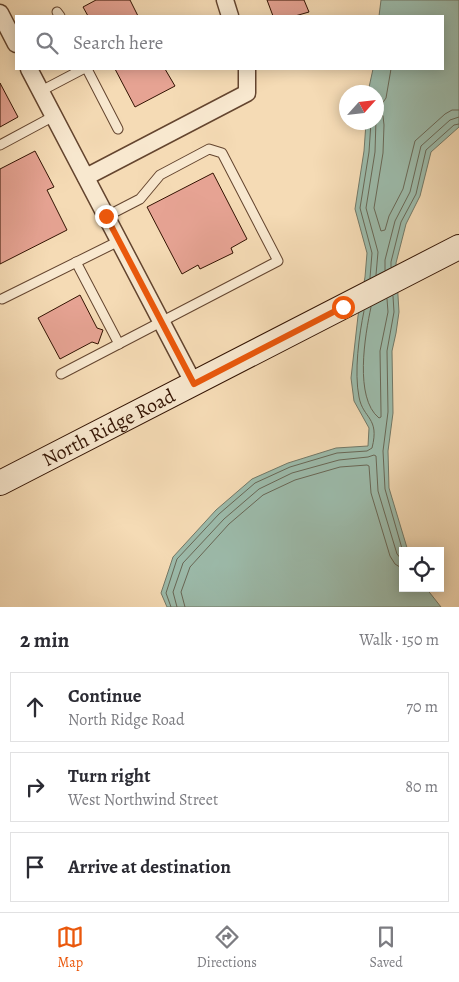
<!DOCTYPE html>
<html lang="en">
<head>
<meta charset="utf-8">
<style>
  body { margin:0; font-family:Alegreya,serif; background:#f7f7f7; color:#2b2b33 }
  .controls { position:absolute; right:15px; bottom:15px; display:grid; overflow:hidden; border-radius:0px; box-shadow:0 2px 12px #0003 }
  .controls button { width:45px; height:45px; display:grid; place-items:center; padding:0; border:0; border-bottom:1px solid #e1e1e2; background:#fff; color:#2b2b33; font:25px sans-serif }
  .compass { position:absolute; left:339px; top:85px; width:45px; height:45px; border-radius:50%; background:#fff; box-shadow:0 2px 12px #0003; rotate:63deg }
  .stop { position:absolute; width:15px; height:15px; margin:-11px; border:4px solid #ea580c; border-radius:50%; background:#fff }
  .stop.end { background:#ea580c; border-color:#fff; box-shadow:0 1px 5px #0008 }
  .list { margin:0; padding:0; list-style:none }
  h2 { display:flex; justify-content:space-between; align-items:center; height:65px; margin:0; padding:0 20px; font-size:21px }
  h2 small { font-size:16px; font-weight:400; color:#7c7c81 }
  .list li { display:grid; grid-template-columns:32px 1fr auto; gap:15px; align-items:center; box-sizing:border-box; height:70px; margin:0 10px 10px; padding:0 10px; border:1px solid #e1e1e2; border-radius:0px }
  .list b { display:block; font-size:19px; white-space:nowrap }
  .list p { margin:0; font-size:16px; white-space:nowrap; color:#7c7c81 }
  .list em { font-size:16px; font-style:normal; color:#7c7c81 }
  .icon { flex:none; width:28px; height:28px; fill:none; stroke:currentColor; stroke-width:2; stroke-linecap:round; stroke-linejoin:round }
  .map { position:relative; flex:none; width:459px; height:607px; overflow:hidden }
  .search { position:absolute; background:#fff; box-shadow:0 2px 12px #0003; left:15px; right:15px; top:15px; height:55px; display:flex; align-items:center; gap:12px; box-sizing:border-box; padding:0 18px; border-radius:0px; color:#7c7c81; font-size:19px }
  .sheet { height:305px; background:#fff }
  nav { display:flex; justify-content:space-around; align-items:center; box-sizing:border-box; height:70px; border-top:1px solid #e1e1e2; background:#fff; font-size:14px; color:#7c7c81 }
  nav a { display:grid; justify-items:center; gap:2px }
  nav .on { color:#ea580c }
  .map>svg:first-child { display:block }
</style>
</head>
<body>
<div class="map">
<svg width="459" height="607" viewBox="0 0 459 607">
  <rect width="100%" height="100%" fill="#f5dbb5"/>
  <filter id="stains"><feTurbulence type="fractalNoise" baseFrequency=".004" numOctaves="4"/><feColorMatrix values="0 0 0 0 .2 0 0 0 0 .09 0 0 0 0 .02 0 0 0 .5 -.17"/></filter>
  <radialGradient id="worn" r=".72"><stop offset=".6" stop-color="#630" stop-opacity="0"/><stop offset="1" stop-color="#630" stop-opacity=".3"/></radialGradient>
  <!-- water -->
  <path fill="#9cbbab" stroke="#727867" d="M381 0H459V127L431 152 420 196 406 224 396 263 399 312 396 333 392 351 393 413 388 451 389 488 408 551H403V588H426L441 607H167L161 593 173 557 216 510 252 479 288 463 336 448 368 446 369 428 354 401 351 378 358 316 365 277 367 253 355 209 364 151 366 123 376 122V92H368L373 69H443V16H379Z"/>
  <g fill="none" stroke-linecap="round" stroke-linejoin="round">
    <!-- shore -->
    <g stroke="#686756" stroke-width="1">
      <path d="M391 69 386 98 379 108 383 116 384 125 383 153 374 208 381 231 385 230 389 216 403 189 415 141 445 114 452 110H459"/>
      <path d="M391 267V262L401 222 416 194 426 150 454 125 459 124"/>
      <path d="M385 270V260L395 221 410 192 421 146 450 120 459 117"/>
      <path d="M376 275 378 252 366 208 375 152 376 120"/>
      <path d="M370 278 372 253 360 208 369 152 371 122"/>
      <path d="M393 296 394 312 387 351 388 412 383 451 385 489 403 552"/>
      <path d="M371 307C365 335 354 398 379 418L381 417V412L380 351 388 312 387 299"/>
      <path d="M171 607 166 593 177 559 219 514 255 483 290 467 337 453 367 451 372 448C380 417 363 419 359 397 354 372 359 335 364 311"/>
      <path d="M177 607 173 592 183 563 224 519 259 489 292 473 339 460 368 457 374 455 376 456 378 491 397 554 403 561"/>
      <path d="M185 607 181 592 190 567 229 524 263 495 295 480 340 467 367 465 369 466 371 493 390 556 395 564 403 569"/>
    </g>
  </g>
  <!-- building -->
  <g fill="#e6a393" stroke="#331302">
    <path d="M96 0H130L138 16H88L83 7Z"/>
    <path d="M267 0H304L309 12 295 16H273Z"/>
    <path d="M115 69H165L175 86 135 107Z"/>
    <path d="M0 83 18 117 0 127Z"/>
    <path d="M35 151 54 187 47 190 67 230 0 264V169Z"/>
    <path d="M213 173 247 239 231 248 233 253 200 269 198 265 182 274 147 207Z"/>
    <path d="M80 295 97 328 103 330 98 344 92 342 60 359 38 318Z"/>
  </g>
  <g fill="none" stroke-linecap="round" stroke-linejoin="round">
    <defs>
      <g id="lane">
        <path d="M57 12 60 16"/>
        <path d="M87 69 118 129"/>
        <path d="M41 91 83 69"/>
        <path d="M0 145 54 116"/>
        <path d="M76 262 119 344"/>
        <path d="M2 299 119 241"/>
        <path d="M61 374 278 261 222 153 209 149 160 175 140 199 107 216"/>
      </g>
      <g id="street">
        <path d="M225 0 230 16"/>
        <path d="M0 13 16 44"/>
        <path d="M29 69 194 384"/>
        <path d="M86 177 247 93V69"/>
      </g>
      <g id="secondary">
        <path id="s1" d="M0 483 459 247"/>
      </g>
    </defs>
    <!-- lane casing -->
    <use href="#lane" stroke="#64452f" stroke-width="11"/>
    <!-- street casing -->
    <use href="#street" stroke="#64452f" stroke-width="19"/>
    <!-- secondary casing -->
    <use href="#secondary" stroke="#331302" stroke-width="26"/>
    <!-- lane -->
    <use href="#lane" stroke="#f8e8cf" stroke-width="9"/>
    <!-- street -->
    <use href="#street" stroke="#f8e8cf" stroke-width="16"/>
    <!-- secondary -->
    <use href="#secondary" stroke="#f8e8cf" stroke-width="24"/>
  </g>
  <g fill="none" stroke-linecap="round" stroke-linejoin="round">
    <!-- route -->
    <path stroke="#ea580c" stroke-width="6" d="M106 216 194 384 343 307"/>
  </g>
  <g text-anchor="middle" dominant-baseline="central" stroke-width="4" stroke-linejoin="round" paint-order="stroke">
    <!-- street labels -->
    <g font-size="20" fill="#331302" stroke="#f8e8cf">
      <text stroke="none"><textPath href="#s1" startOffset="122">North Ridge Road</textPath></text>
    </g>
  </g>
  <rect width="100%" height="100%" filter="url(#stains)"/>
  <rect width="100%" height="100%" fill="url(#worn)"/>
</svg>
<div class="controls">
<button><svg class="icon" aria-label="locate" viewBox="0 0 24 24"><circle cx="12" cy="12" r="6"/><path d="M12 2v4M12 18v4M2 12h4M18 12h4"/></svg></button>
</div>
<svg class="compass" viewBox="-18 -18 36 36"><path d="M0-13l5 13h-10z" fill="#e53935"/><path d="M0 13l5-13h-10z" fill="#7c7c81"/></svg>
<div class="stop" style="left:343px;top:307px"></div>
<div class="stop end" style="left:106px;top:216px"></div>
<div class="search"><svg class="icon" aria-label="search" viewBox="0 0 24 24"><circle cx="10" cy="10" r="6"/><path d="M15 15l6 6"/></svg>Search here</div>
</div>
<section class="sheet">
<h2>2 min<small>Walk · 150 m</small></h2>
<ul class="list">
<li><svg class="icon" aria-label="ahead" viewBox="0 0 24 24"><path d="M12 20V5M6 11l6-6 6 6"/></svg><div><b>Continue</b><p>North Ridge Road</p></div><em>70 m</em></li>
<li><svg class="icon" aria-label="right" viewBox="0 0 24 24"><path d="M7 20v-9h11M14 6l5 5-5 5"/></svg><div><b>Turn right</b><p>West Northwind Street</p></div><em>80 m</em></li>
<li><svg class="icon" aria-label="arrive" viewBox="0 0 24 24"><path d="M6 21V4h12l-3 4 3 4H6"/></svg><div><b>Arrive at destination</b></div></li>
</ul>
</section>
<nav>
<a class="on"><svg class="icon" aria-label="map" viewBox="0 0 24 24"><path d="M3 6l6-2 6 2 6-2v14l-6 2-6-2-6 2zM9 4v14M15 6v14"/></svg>Map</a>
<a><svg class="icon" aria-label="directions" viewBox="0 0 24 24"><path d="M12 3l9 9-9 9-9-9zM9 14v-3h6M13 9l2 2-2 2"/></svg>Directions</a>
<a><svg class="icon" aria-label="saved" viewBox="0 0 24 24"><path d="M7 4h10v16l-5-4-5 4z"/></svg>Saved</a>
</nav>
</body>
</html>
